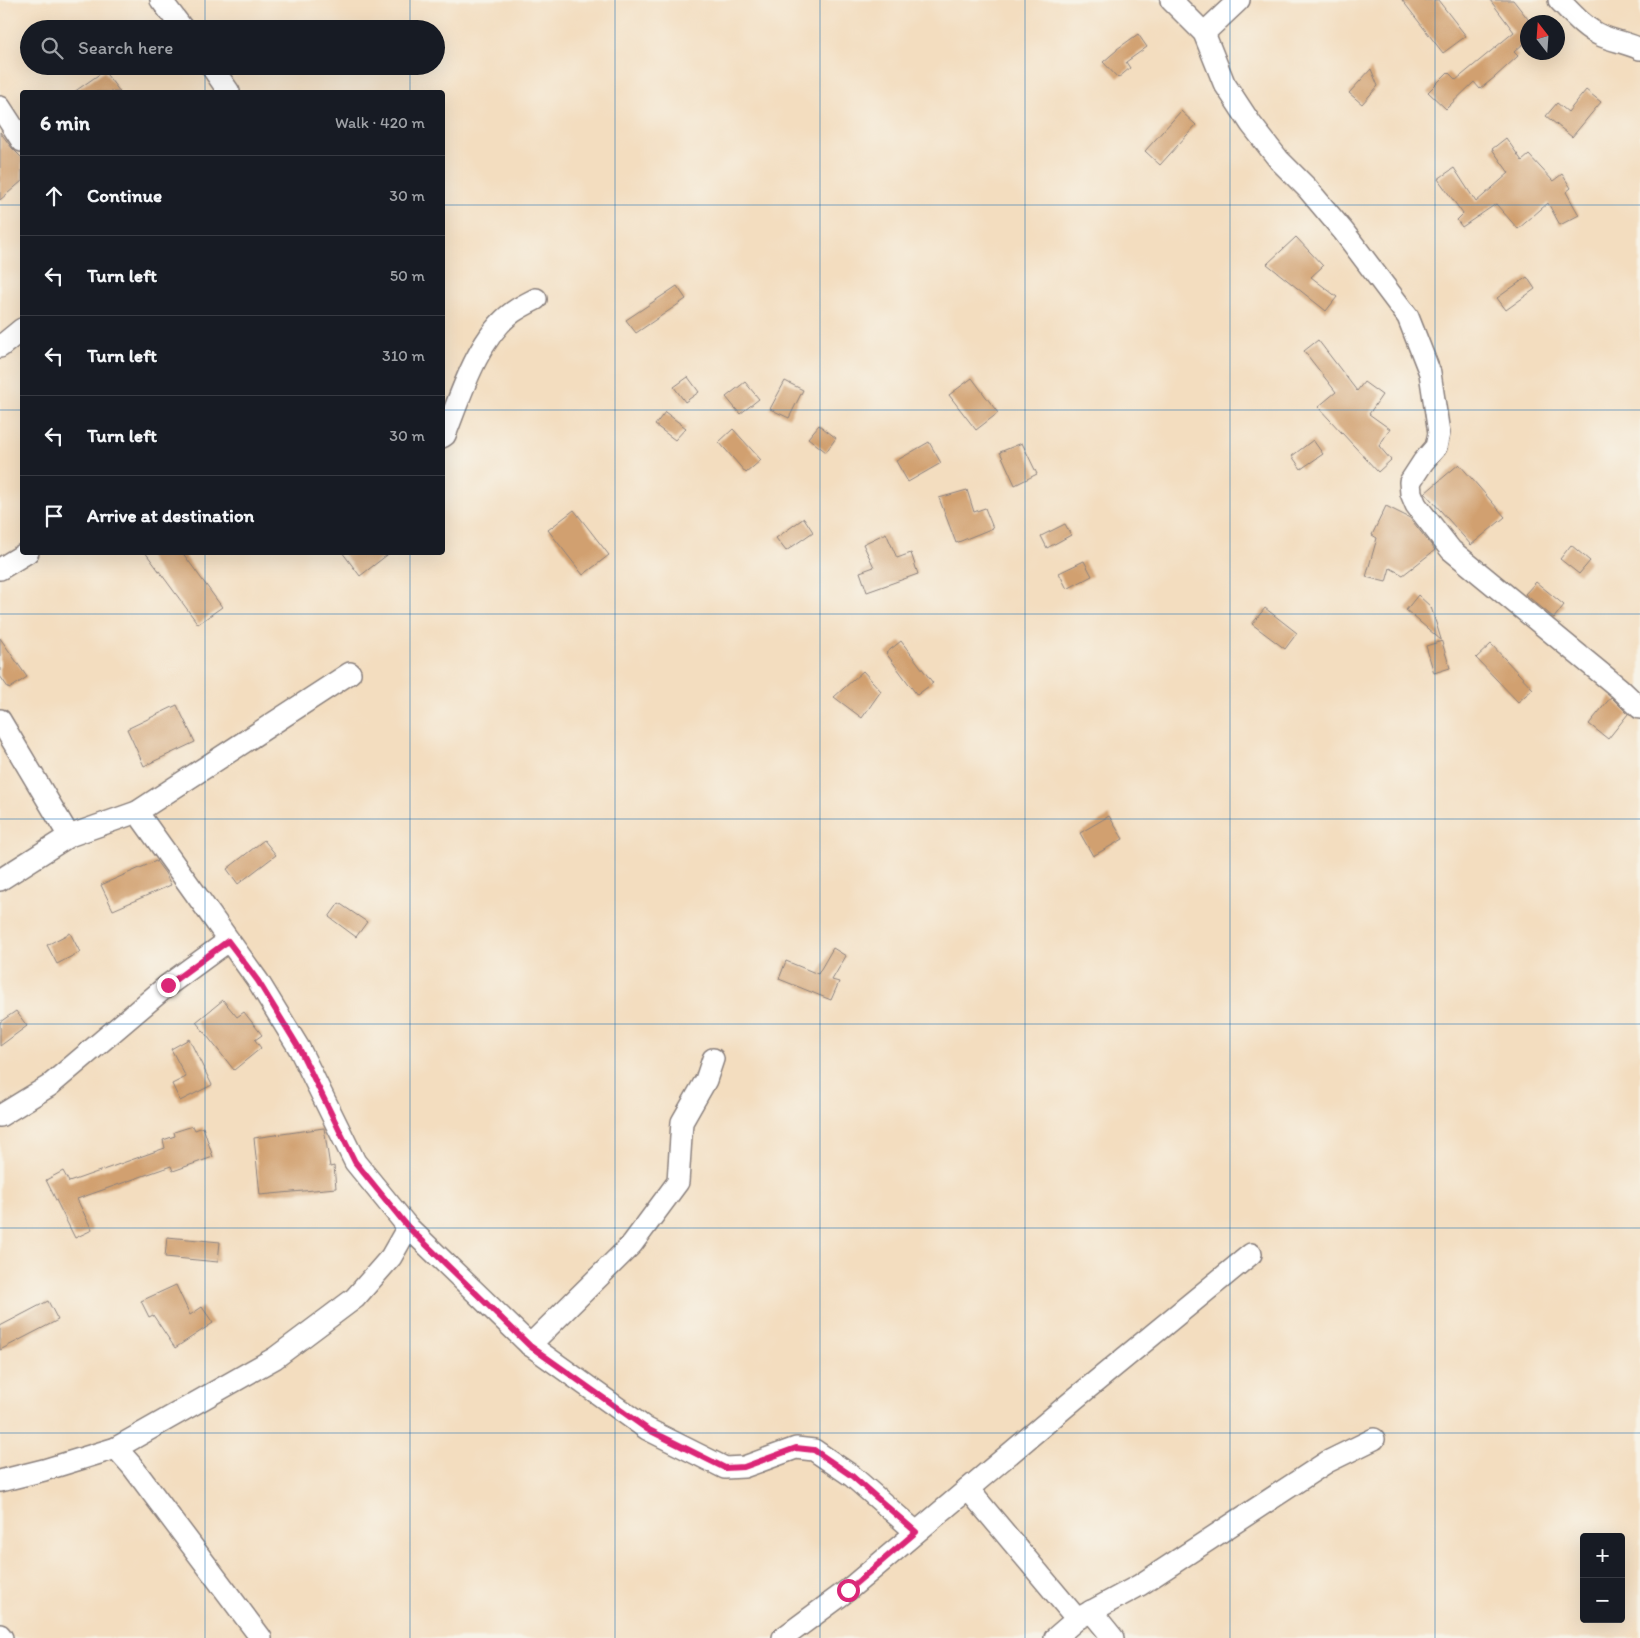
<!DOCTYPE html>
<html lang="en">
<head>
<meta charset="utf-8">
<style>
  body { margin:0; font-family:Itim,sans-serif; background:#242831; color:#f1f3f6 }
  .controls { position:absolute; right:15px; bottom:15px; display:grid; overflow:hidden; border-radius:5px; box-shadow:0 5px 20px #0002 }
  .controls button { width:45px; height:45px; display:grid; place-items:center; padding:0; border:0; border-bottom:1px solid #363941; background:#171b24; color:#f1f3f6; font:25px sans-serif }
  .compass { position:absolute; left:1520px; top:15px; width:45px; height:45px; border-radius:50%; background:#171b24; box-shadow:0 5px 20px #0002; rotate:343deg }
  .stop { position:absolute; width:15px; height:15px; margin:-11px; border:4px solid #db2777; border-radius:50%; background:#fff }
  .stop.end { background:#db2777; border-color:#fff; box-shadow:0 1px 5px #0008 }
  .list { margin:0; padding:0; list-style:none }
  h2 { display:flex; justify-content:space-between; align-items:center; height:65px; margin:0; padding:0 20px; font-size:21px }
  h2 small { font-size:16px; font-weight:400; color:#9ea1a6 }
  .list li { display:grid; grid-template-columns:32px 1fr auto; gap:15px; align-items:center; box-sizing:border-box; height:80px; padding:0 20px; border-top:1px solid #363941 }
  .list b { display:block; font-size:19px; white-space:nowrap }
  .list em { font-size:16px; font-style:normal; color:#9ea1a6 }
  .icon { flex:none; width:28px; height:28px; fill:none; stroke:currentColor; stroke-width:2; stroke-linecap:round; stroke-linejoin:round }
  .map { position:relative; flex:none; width:1640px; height:1638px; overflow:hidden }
  .search { position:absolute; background:#171b24; box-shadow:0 5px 20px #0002; left:20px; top:20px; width:425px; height:55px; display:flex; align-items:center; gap:12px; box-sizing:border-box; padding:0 18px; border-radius:28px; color:#9ea1a6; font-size:19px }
  .panel { position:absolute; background:#171b24; box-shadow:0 5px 20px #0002; left:20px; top:90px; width:425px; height:465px; border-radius:5px }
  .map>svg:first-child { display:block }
</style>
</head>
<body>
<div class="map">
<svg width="1640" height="1638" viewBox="0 0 1640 1638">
  <rect width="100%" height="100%" fill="#f7f3e8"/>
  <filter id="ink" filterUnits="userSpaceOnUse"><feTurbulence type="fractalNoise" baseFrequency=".02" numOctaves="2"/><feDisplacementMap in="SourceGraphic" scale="10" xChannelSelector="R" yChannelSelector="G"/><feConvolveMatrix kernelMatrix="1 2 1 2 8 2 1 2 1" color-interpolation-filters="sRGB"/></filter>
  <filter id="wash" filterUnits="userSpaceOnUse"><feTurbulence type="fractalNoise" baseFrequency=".0096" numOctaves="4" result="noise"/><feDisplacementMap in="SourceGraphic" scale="20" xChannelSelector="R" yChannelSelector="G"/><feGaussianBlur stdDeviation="1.12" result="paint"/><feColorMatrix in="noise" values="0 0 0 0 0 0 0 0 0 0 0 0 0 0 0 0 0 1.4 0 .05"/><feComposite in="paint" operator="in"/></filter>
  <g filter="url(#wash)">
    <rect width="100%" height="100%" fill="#f3ddbf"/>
    <g id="blocks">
      <!-- building -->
      <g fill="#d1a070">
        <path d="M1402 0H1438L1466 36 1443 53Z"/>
        <path d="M1490 0H1513L1528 19V50L1523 44 1514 52 1518 56 1495 77 1480 89 1474 82 1446 109 1428 92 1448 72 1456 80 1514 32Z"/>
        <path d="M1138 34 1147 47 1126 62 1130 68 1118 78 1103 62 1117 50V49Z"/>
        <path d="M1371 69 1378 86 1362 104 1349 93Z"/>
        <path d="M104 71 120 92H74Z"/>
        <path d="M1586 90 1601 102 1572 137 1546 116 1557 103 1568 112Z"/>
        <path d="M1181 111 1196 125 1160 165 1145 151Z"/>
        <path d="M0 132 12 148 22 158V181L0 200Z"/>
        <path d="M1506 138 1522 161 1529 155 1553 181 1562 174 1571 188 1566 192 1579 215 1560 225 1548 203 1518 229 1496 204 1462 227 1457 220 1463 214 1438 179 1454 168 1476 202 1509 173 1492 149Z"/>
        <path d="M1296 237 1323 266 1311 277 1337 297 1326 311 1267 264Z"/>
        <path d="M1527 277 1535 289 1506 310 1497 298Z"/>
        <path d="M677 286 686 299 636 333 626 320Z"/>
        <path d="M1318 340 1357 391 1364 382 1382 395 1369 414 1390 429 1379 446 1391 460 1378 472 1318 407 1336 392 1304 351Z"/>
        <path d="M688 377 699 392 685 402 674 387Z"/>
        <path d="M972 378 998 413 976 430 949 395Z"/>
        <path d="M785 381 803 390 789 418 770 409Z"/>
        <path d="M745 382 759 399 740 414 726 397Z"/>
        <path d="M665 412 686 428 675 440 655 425Z"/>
        <path d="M819 425 836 438 826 452 808 438Z"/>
        <path d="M733 429 761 460 746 473 719 442Z"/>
        <path d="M1313 440 1323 454 1301 469 1292 456Z"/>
        <path d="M929 442 941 463 908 482 896 461Z"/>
        <path d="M1022 443 1037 474 1015 485 1000 452Z"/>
        <path d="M1459 464 1505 517 1471 545 1425 493Z"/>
        <path d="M967 490 974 512 985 508 993 528 956 543 939 498Z"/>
        <path d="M1386 506 1410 518 1435 550 1403 575 1390 568 1386 582 1366 577 1377 538 1372 535Z"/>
        <path d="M574 510 609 555 583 575 548 530Z"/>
        <path d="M804 518 813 532 786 551 776 538Z"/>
        <path d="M1065 524 1071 535 1047 548 1041 536Z"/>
        <path d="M886 533 897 558 911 553 918 574 867 592 860 572 874 567 863 544Z"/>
        <path d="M1571 545 1590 561 1579 574 1560 559Z"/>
        <path d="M145 552H182L222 607 198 624Z"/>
        <path d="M342 552H391L360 576Z"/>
        <path d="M1084 561 1092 576 1067 589 1059 573Z"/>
        <path d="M1536 582 1564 605 1554 618 1525 594Z"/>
        <path d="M1418 595 1431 607 1450 668 1434 673 1426 646 1442 641 1406 610Z"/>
        <path d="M1265 608 1297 633 1285 649 1252 624Z"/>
        <path d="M0 638 27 677 9 689 0 676Z"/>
        <path d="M901 641 933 683 917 695 886 653Z"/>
        <path d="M1491 644 1533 689 1518 702 1476 658Z"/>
        <path d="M863 671 881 691 862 718 834 697Z"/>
        <path d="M1611 697 1628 714 1608 739 1589 724Z"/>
        <path d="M177 705 195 742 144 766 127 729Z"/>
        <path d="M1109 816 1123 839 1093 856 1080 833Z"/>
        <path d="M264 840 276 855 238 884 227 869Z"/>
        <path d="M156 861 165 873 171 885 113 910 101 885Z"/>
        <path d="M339 903 367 922 356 937 329 917Z"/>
        <path d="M70 933 80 952 57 964 47 945Z"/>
        <path d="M833 948 846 956 832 980 839 982 831 1000 779 979 786 961 818 974Z"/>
        <path d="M223 1000 237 1017 244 1012 262 1035 255 1040 261 1048 234 1070 196 1022Z"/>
        <path d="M16 1011 27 1026 0 1046V1022Z"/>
        <path d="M189 1039 212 1085 180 1101 172 1084 186 1077 171 1049Z"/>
        <path d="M193 1126 195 1130 203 1127 213 1157 173 1171 171 1166 77 1199 92 1230 75 1238 46 1180 63 1171 69 1182 165 1148 163 1140 175 1136 174 1132Z"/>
        <path d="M324 1128 330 1167 334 1166 336 1188 260 1195 254 1138Z"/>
        <path d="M167 1237 220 1242 218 1262 165 1257Z"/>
        <path d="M176 1285 190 1315 202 1307 213 1323 175 1348 153 1315 149 1317 141 1301Z"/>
        <path d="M48 1301 58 1320 0 1350V1326Z"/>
      </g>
    </g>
  </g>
  <g filter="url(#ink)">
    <use href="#blocks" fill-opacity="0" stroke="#8a807d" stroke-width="1"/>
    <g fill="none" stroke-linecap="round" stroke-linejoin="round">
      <defs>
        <g id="minor">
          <path d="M161 0 183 29"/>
          <path d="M1171 0 1204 33 1224 83 1251 124 1279 160 1307 188 1344 232 1408 317 1430 373 1439 433 1436 447 1423 462 1410 482 1411 493 1416 505 1451 550 1619 688 1640 708"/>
          <path d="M1559 0C1571 12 1585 29 1602 36 1614 41 1628 43 1640 49"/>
          <path d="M1204 33 1239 0"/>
          <path d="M211 66 229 92"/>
          <path d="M0 107 22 141"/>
          <path d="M0 347 22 329"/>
          <path d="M442 437 445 435C460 397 478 337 513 312 520 307 528 303 536 299"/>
          <path d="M0 569 28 552"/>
          <path d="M0 720 69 836"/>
          <path d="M0 880 69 836 137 812 350 673"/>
          <path d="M0 1116 49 1086 168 985 228 941"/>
          <path d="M408 1227 530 1345 647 1429 725 1468 744 1467 796 1448 814 1450 852 1476 916 1532"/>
          <path d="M530 1345 632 1244 678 1182 682 1122 706 1080 713 1059"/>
          <path d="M116 1448 132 1466 261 1638"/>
          <path d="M0 1481 44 1470 116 1448 275 1358 355 1298 391 1257 408 1227 355 1162 299 1048 258 981 137 812"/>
          <path d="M968 1489 1077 1619"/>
          <path d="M1091 1611 1113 1638"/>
          <path d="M0 1635 2 1638"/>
          <path d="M783 1638 848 1590 1077 1397 1251 1254"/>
          <path d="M1055 1638 1077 1619 1140 1585 1327 1462 1374 1439"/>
        </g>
      </defs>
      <!-- minor casing -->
      <use href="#minor" stroke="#8a807d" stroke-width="24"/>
      <!-- minor -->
      <use href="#minor" stroke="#fff" stroke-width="21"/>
    </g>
  </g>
  <g fill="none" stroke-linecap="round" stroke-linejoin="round" filter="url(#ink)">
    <!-- route -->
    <path stroke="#db2777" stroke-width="6" d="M168 985 228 941 258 981 299 1048 355 1162 408 1227 530 1346 647 1429 725 1468 744 1467 796 1448 814 1450 852 1476 916 1532 848 1590"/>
  </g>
  <!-- grid -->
  <path fill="none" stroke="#1f6fb2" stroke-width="1" stroke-opacity="0.55" d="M205 0V29M410 0V29M615 0V1638M820 0V1638M1025 0V1638M1230 0V1638M1435 0V1638M205 66V92M410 66V92M0 205H22M442 205H1640M0 410H22M442 410H1640M205 552V1638M410 552V1638M0 614H1640M0 819H1640M0 1024H1640M0 1228H1640M0 1433H1640"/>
</svg>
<div class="controls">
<button>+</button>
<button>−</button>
</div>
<svg class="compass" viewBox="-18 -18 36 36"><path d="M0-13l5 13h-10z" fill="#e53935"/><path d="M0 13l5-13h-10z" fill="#9ea1a6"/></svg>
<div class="stop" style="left:848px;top:1590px"></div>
<div class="stop end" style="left:168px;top:985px"></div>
<div class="search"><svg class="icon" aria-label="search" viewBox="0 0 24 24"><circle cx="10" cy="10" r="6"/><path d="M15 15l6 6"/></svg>Search here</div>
<section class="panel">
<h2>6 min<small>Walk · 420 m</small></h2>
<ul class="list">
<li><svg class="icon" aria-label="ahead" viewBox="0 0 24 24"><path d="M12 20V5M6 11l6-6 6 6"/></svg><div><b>Continue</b></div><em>30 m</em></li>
<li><svg class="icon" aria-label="left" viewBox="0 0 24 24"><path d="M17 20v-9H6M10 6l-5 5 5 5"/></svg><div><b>Turn left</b></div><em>50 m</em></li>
<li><svg class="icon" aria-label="left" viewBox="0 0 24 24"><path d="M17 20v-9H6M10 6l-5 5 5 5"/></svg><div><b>Turn left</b></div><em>310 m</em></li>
<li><svg class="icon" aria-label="left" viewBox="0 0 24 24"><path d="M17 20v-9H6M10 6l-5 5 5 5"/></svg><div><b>Turn left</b></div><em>30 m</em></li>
<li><svg class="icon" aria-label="arrive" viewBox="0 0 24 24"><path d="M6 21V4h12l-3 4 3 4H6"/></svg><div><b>Arrive at destination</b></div></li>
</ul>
</section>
</div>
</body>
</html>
